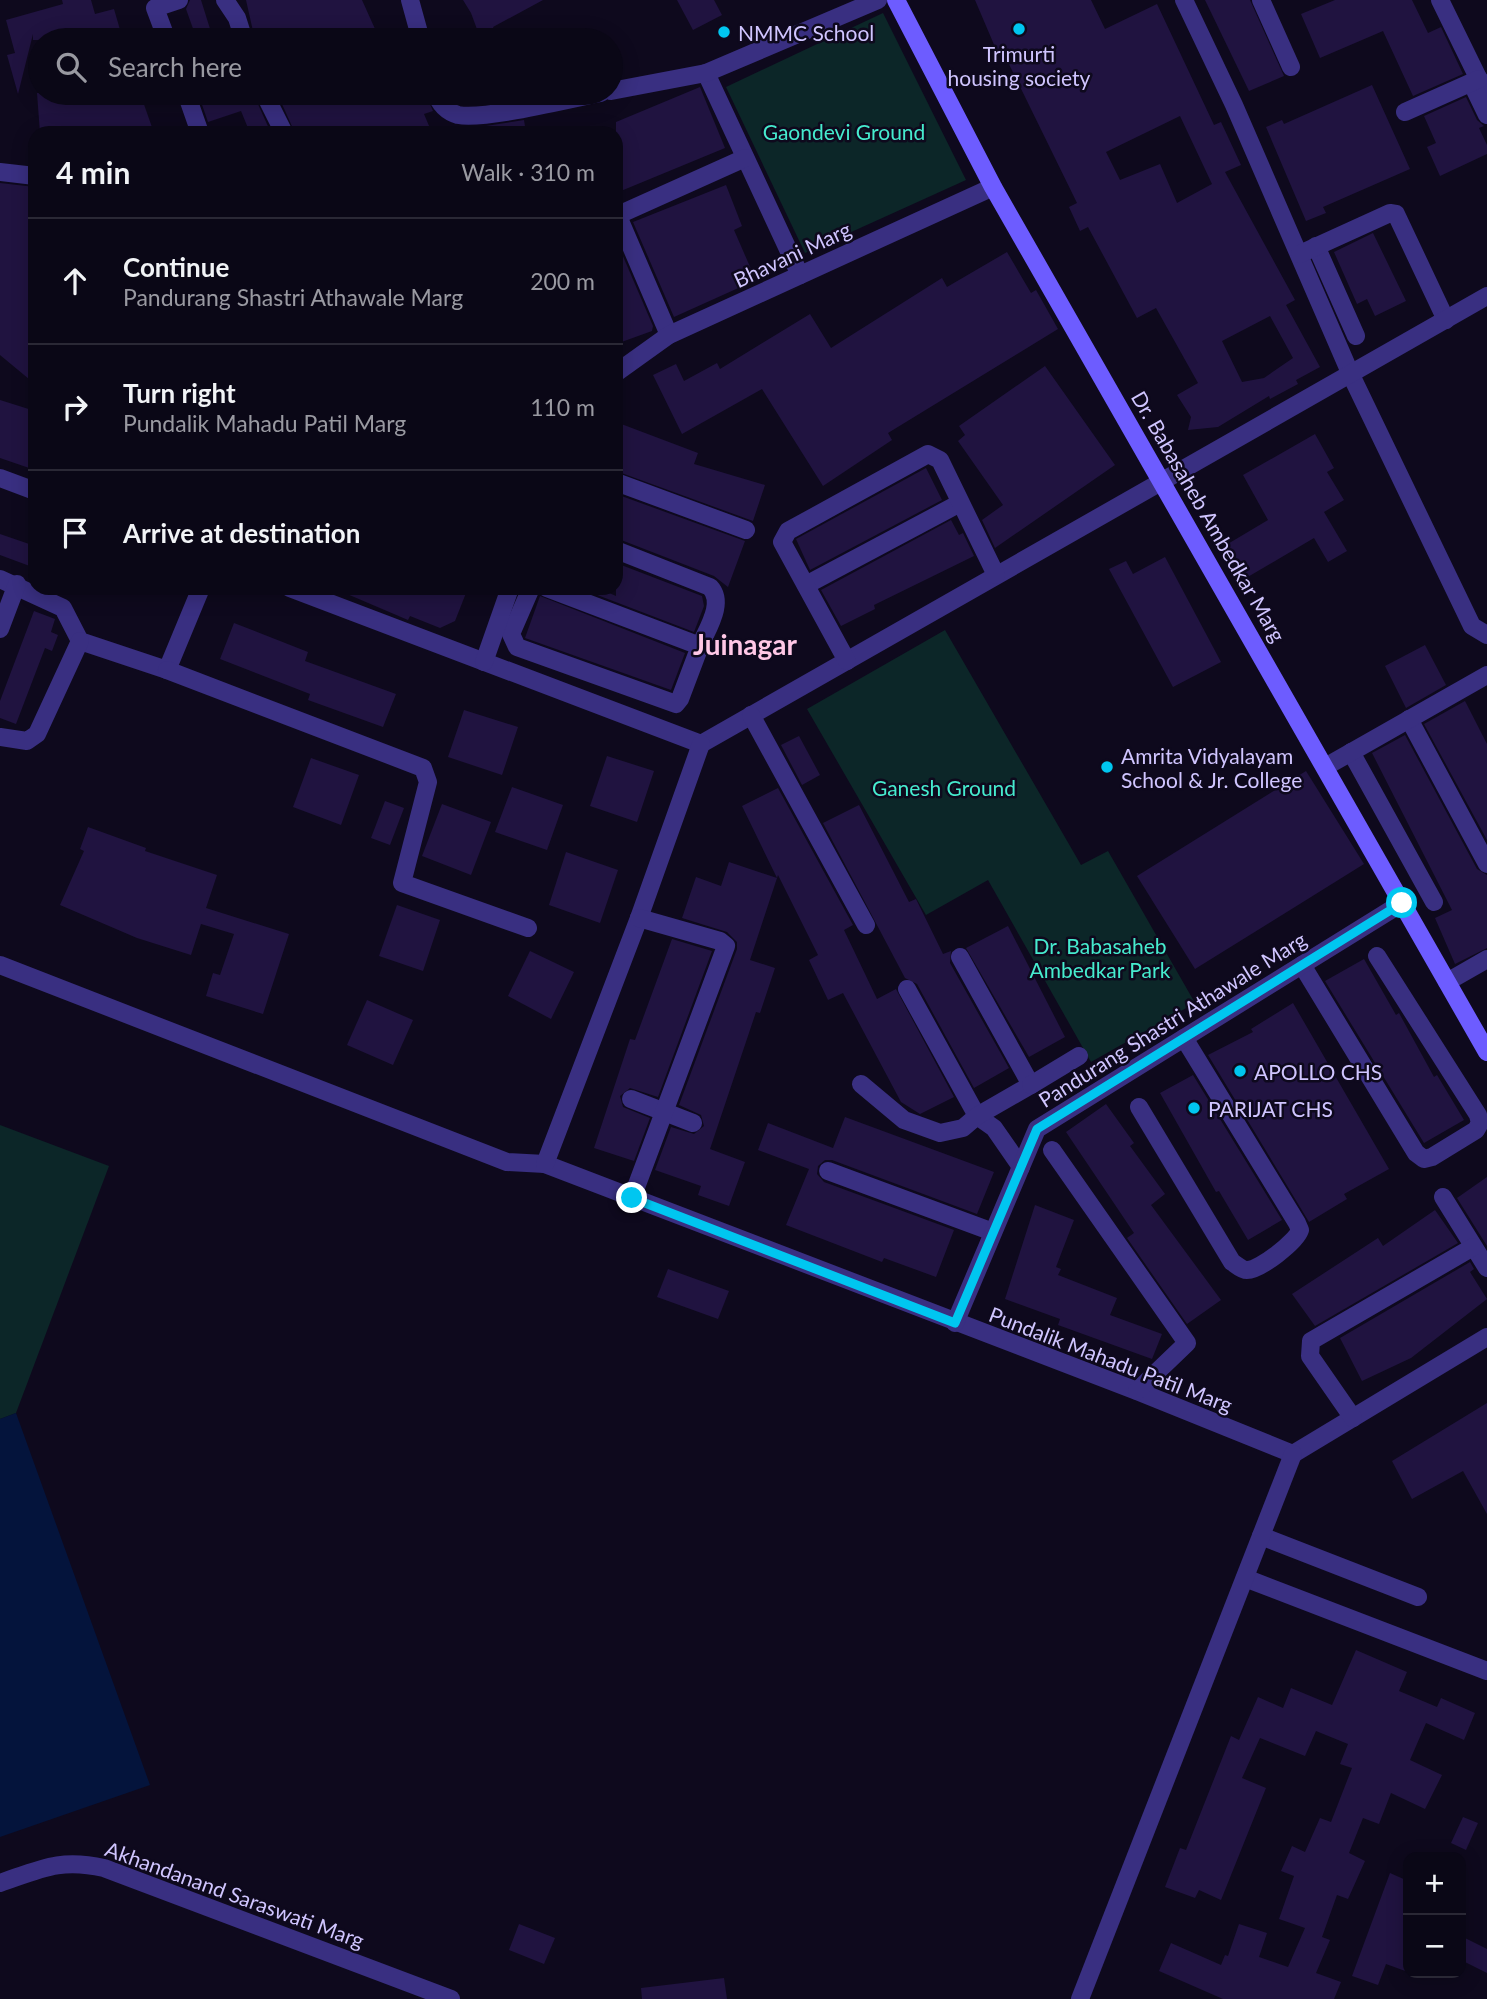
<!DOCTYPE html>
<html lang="en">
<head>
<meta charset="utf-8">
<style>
  body { margin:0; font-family:Lato,sans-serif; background:#13101f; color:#f1f3f6 }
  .controls { position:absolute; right:21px; bottom:21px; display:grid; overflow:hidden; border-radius:14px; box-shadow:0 4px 18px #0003 }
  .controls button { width:63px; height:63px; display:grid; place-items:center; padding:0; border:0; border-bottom:2px solid #2a2835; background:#0a0716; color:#f1f3f6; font:35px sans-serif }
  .stop { position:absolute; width:21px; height:21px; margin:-16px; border:5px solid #00c6f0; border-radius:50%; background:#fff }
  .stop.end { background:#00c6f0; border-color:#fff; box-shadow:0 2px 7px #0008 }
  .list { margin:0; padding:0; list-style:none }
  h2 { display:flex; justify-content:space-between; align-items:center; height:91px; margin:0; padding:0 28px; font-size:30px }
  h2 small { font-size:23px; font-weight:400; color:#9999a1 }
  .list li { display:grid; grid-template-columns:46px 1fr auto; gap:21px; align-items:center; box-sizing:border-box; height:126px; padding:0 28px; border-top:2px solid #2a2835 }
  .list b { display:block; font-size:26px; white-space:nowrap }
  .list p { margin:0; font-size:23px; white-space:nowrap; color:#9999a1 }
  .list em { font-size:23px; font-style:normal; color:#9999a1 }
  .icon { flex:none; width:38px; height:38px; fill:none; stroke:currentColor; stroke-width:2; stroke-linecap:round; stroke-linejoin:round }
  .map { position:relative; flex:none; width:1487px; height:1999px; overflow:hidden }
  .search { position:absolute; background:#0a0716; box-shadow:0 4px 18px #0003; left:28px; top:28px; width:595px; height:77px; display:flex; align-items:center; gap:18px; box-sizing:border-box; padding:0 24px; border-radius:38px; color:#9999a1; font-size:26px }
  .panel { position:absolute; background:#0a0716; box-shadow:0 4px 18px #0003; left:28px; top:126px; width:595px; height:469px; border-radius:21px }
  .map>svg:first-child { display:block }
</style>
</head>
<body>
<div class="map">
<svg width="1487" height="1999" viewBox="0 0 1487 1999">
  <rect width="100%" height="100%" fill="#0e091d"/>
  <!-- green -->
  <g fill="#0c2628">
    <path d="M883 13 966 180 805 253 726 87Z"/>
    <path d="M945 630 1081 865 1108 851 1195 1003 1091 1062 988 880 926 915 807 709Z"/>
    <path d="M0 1125 109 1166 16 1413 0 1419Z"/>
  </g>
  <!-- water -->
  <path fill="#04143c" d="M16 1413 150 1785 0 1837V1419Z"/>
  <!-- building -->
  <g fill="#201340" fill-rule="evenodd">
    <path d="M62 0H91L95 14 114 9 123 40H33V34L18 94 7 55 15 53 6 20 63 4Z"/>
    <path d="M190 0H201L211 32 196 37 186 9Z"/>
    <path d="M246 0H362L380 40H304L299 29 279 40H255Z"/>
    <path d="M463 0H543L493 27 498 40H481L471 13Z"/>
    <path d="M677 0H714L722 15 693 30Z"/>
    <path d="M975 0H1091L1105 29 1157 4 1214 125 1221 122 1241 165 1225 172 1295 300 1286 305 1320 367 1296 380 1298 384 1270 399 1269 396 1218 427 1188 430 1191 417 1177 395 1198 383 1156 308 1137 318 1088 227 1080 231 1069 207 1077 203 1003 52 998 54ZM1180 116 1212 184 1177 203 1160 164 1120 180 1106 152ZM1270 316 1293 358 1264 378 1242 382 1222 341Z"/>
    <path d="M1205 0H1250L1284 76 1249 91Z"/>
    <path d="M1335 0H1412L1428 33 1441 27 1463 74 1413 96 1383 31 1320 58 1301 14Z"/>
    <path d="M1372 85 1410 169 1323 207 1326 213 1306 221 1266 127 1282 120 1284 124Z"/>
    <path d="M700 87 725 148 616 193V122Z"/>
    <path d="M37 93H140L154 133H40Z"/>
    <path d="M198 93H253L271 133H250L241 111 208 122Z"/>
    <path d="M277 93H425L433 111 424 114 432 133H295Z"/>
    <path d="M448 93H518L519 98 478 104 475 96 457 102Z"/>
    <path d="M1466 97 1477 120 1484 126 1479 128 1487 145V154L1440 176 1427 147 1436 143 1424 116Z"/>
    <path d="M524 120 526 133H488L486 126Z"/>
    <path d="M0 183 35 187V384L0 355Z"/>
    <path d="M726 185 742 226 734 230 751 269 740 274 745 285 674 317 633 222Z"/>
    <path d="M1373 233 1406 301 1375 316 1367 299 1357 304 1334 252Z"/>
    <path d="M616 240 653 326 652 331 616 344Z"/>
    <path d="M1007 252 1031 293 1036 290 1058 329 888 433 892 440 823 486 762 389 682 434 653 375 676 364 684 381 717 363 720 369 810 314 831 348 942 278 947 287Z"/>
    <path d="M1045 366 1115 465 995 548 982 520 1003 505 958 441 965 435 959 426Z"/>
    <path d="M0 400 35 411V470L0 458Z"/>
    <path d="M616 422 698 453 694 464 765 485 753 521 616 471Z"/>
    <path d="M1315 434 1334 468 1327 472 1344 500 1324 512 1347 551 1328 562 1314 538 1246 578 1226 545 1268 520 1243 475Z"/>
    <path d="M926 468 942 500 810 570 796 539Z"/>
    <path d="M616 494 745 541 728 587 714 576 616 538Z"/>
    <path d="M951 520 959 535 963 533 974 556 874 605 875 609 841 626 821 590Z"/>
    <path d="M0 534 35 546V568L0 555Z"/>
    <path d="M1165 557 1221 662 1173 687 1109 569 1126 561 1133 574Z"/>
    <path d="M616 563 702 596 704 606 694 632 579 588H598L616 596Z"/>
    <path d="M333 588H468L455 621 440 628 410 616 408 620Z"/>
    <path d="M540 596 685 653 671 690 525 638Z"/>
    <path d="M34 611 55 619 51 632 58 635 52 651 45 648 16 724 0 718V701Z"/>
    <path d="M234 623 308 652 305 661 396 694 383 727 308 700 310 694 220 659Z"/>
    <path d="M1425 645 1446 685 1406 708 1385 666Z"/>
    <path d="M1465 701 1487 744V840L1424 724Z"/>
    <path d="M464 710 518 727 502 775 448 757Z"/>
    <path d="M1405 735 1477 869 1487 875V948L1455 964 1435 918 1452 910 1372 753Z"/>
    <path d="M799 736 820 775 802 785 781 745Z"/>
    <path d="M607 756 654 771 637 822 590 806Z"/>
    <path d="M311 758 359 775 341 825 293 807Z"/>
    <path d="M1306 771 1364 864 1195 969 1137 876Z"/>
    <path d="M512 787 563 805 547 850 495 832Z"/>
    <path d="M778 788 853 925 844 930 877 999 896 989 954 1097 920 1114 901 1102 843 993 828 1000 809 960 818 955 778 875 750 960 775 968 760 1013 756 1012 710 1149 745 1162 729 1206 698 1195 701 1186 655 1170 671 1127 694 1134 704 1126 701 1115 679 1105 737 949V942L727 932 682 918 696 877 721 886 729 862 777 878 742 806Z"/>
    <path d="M385 801 404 808 390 845 371 838Z"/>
    <path d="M442 804 491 822 471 875 422 856Z"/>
    <path d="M859 805 909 902 916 899 943 954 951 951 950 963 1009 1068 974 1088 917 984 905 978 823 823Z"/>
    <path d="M88 827 146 848 145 851 217 875 206 908 289 934 263 1014 206 996 213 973 220 975 234 934 201 924 191 955 137 938 60 905 84 851 80 849Z"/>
    <path d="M566 852 618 870 600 923 549 905Z"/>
    <path d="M397 905 440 920 423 971 379 956Z"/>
    <path d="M1008 926 1065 1037 1029 1057 966 948Z"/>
    <path d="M672 939 712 951 658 1097 630 1088 620 1096 623 1107 650 1118 634 1161 594 1148 630 1039 635 1040Z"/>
    <path d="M530 951 574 972 551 1019 508 996Z"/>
    <path d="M1364 959 1396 1015 1399 1013 1434 1077 1437 1075 1464 1120 1424 1143 1325 981Z"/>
    <path d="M367 1000 413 1020 393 1065 347 1045Z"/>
    <path d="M1293 1003 1389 1169 1344 1194 1347 1199 1309 1222 1208 1055 1253 1032 1251 1029Z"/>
    <path d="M1193 1075 1282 1220 1248 1240 1219 1191 1216 1192 1160 1093Z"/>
    <path d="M1106 1104 1134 1143 1130 1146 1165 1194 1151 1205 1221 1300 1187 1324 1127 1238 1134 1233 1066 1132Z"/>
    <path d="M845 1117 994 1172 977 1214 832 1160H825L818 1166 817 1174 824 1182 954 1230 936 1277 884 1258 882 1262 786 1225 809 1169 758 1150 768 1123 833 1148Z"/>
    <path d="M1487 1177V1246L1457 1198Z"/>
    <path d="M1035 1205 1074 1220 1056 1267 1061 1269 1058 1275 1117 1298 1110 1315 1162 1334 1152 1359 1058 1325 1060 1319 1005 1299Z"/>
    <path d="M1435 1210 1458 1243 1315 1326 1292 1294 1378 1238 1383 1246Z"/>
    <path d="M1470 1262 1474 1269 1470 1272 1487 1299 1411 1358 1362 1381 1340 1338Z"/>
    <path d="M668 1269 729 1291 718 1319 657 1297Z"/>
    <path d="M1487 1403V1514L1463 1471 1412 1499 1392 1461Z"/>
    <path d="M1356 1650 1407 1672 1399 1691 1437 1707 1441 1698 1475 1713 1464 1740 1426 1723 1410 1760 1442 1775 1425 1809 1391 1793 1379 1824 1363 1818 1349 1853 1365 1861 1348 1899 1337 1895 1322 1937 1330 1940 1316 1973 1341 1982 1334 1999H1223L1159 1971 1171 1943 1221 1965 1225 1955 1228 1956 1239 1924 1267 1933 1259 1957 1288 1967 1305 1928 1279 1919 1294 1876 1281 1871 1292 1846 1305 1852 1320 1818 1331 1822 1352 1768 1340 1764 1348 1744 1316 1731 1305 1756 1260 1738 1242 1778 1266 1788 1221 1900 1199 1890 1195 1898 1165 1887 1180 1848 1186 1850 1231 1736 1239 1740 1258 1697 1283 1708 1291 1688 1332 1705Z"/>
    <path d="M1463 1817 1478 1823 1466 1850 1451 1843Z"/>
    <path d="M1390 1873 1408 1881V1972L1386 1964 1378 1985 1352 1976Z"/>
    <path d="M519 1924 555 1938 544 1964 509 1950Z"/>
    <path d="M1461 1936 1487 1949V1973L1461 1960Z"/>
    <path d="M724 1978 727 1999H642L641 1988Z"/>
  </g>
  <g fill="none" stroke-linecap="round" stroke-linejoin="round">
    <!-- street -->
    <g stroke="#392f81" stroke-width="18">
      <path d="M225 0 237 18 244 40"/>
      <path d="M410 0 421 40"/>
      <path d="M1184 0 1234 105 1351 375 1472 626 1487 635"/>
      <path d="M1261 0 1291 67"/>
      <path d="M1440 0 1487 96"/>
      <path d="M167 40 155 8 179 0"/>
      <path d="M706 73 800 275"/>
      <path d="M1474 88 1487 115"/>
      <path d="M611 91 706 73 878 0"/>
      <path d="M186 93 200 133"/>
      <path d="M264 93 284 133"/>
      <path d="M436 93C439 104 447 112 458 115 486 120 569 99 601 93"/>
      <path d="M1405 112 1479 79"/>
      <path d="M0 172 35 176"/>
      <path d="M616 216 745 158"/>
      <path d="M618 216 669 335"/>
      <path d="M1316 246 1356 336"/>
      <path d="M1300 254 1390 213 1396 214 1446 320"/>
      <path d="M616 373 669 335 993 187"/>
      <path d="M0 478 35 491"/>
      <path d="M616 482 746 530"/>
      <path d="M616 550 710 587C725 603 707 629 700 646"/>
      <path d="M0 579 63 608 80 641 167 670 201 588"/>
      <path d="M806 585 960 503"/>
      <path d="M290 588 701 744 1487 296"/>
      <path d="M531 588 511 634 517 647 676 704 680 699 700 646 547 588"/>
      <path d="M0 629 17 584"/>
      <path d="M847 661 782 542 788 531 928 454 940 460 996 575"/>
      <path d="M484 662 510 588"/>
      <path d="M167 670 423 768 428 782 402 883 528 928"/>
      <path d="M751 715 866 925"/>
      <path d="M1409 719 1487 864"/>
      <path d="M0 737 27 741 37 734 80 641"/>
      <path d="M1351 752 1434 902"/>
      <path d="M1325 767 1487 675"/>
      <path d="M0 965 507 1162 545 1164 1137 1391 1293 1454 1487 1337"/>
      <path d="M1302 965 1416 1153 1424 1159 1432 1157 1476 1130 1480 1123 1478 1115 1377 956"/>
      <path d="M1447 982 1487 959"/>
      <path d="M907 989 977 1116 994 1128 1021 1167"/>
      <path d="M861 1084 904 1120 940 1133 963 1128 977 1116 1031 1085 960 957"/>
      <path d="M1031 1085 1079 1056"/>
      <path d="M631 1099 693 1123"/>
      <path d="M1139 1107 1232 1262C1237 1265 1241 1270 1247 1270 1260 1270 1296 1242 1300 1230L1297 1223 1184 1038"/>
      <path d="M1052 1150 1187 1343 1137 1391"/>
      <path d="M545 1164 639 918 701 744"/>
      <path d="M828 1171 993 1232"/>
      <path d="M1443 1197 1487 1268"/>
      <path d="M632 1198 726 946 720 941 639 918"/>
      <path d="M955 1323 1037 1129 1402 903"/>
      <path d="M1353 1418 1310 1356 1311 1341 1473 1247"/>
      <path d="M1261 1536 1418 1597"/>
      <path d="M1245 1578 1487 1671"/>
      <path d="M0 1883C41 1869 60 1858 104 1868L451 1999"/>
      <path d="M1080 1999 1293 1454"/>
    </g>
    <!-- secondary -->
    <path stroke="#6d5cff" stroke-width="18" d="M896 0 993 187 1487 1052"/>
  </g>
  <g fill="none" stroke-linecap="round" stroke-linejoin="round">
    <!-- route -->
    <path stroke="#00c6f0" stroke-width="9" d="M632 1198 955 1323 1037 1129 1402 903"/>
  </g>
  <!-- markers -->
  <g fill="#00c6f0" stroke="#0e091d" stroke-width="2.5">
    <circle cx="1019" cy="29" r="7"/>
    <circle cx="724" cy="32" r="7"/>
    <circle cx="1107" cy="767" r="7"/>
    <circle cx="1240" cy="1071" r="7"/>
    <circle cx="1194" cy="1108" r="7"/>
  </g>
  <g text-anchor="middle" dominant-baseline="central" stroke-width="5" stroke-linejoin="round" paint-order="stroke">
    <!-- poi labels -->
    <g font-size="21" fill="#d0c5ff" stroke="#0e091d" text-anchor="start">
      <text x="738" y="32">NMMC School</text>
      <text x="1019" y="53" text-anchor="middle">Trimurti<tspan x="1019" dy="24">housing society</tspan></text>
      <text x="1121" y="755">Amrita Vidyalayam<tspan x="1121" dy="24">School &amp; Jr. College</tspan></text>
      <text x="1254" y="1071">APOLLO CHS</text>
      <text x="1208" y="1108">PARIJAT CHS</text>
    </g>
    <!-- park labels -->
    <g font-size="21" fill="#46ebce" stroke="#0e091d">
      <text x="844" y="131">Gaondevi Ground</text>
      <text x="944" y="787">Ganesh Ground</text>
      <text x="1100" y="945">Dr. Babasaheb<tspan x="1100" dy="24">Ambedkar Park</tspan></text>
    </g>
    <!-- street labels -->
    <g font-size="21" fill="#d0c5ff" stroke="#0e091d">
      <text transform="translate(792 254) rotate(-25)">Bhavani Marg</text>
      <text transform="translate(1209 516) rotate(60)">Dr. Babasaheb Ambedkar Marg</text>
      <text transform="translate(1172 1019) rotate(-32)">Pandurang Shastri Athawale Marg</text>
      <text transform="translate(1111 1359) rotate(21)">Pundalik Mahadu Patil Marg</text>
      <text transform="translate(235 1894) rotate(20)">Akhandanand Saraswati Marg</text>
    </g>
    <!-- district labels -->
    <g font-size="28" font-weight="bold" fill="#ffc7e6" stroke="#0e091d">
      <text x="745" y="644">Juinagar</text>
    </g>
  </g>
</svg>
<div class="controls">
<button>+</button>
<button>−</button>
</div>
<div class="stop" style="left:1402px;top:903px"></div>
<div class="stop end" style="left:632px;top:1198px"></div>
<div class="search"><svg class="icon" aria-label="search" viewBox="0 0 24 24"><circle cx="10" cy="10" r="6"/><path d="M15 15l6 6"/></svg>Search here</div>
<section class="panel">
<h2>4 min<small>Walk · 310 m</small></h2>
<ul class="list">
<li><svg class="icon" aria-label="ahead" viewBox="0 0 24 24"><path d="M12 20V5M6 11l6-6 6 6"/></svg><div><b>Continue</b><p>Pandurang Shastri Athawale Marg</p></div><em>200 m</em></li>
<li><svg class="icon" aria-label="right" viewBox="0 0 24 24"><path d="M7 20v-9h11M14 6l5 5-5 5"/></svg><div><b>Turn right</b><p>Pundalik Mahadu Patil Marg</p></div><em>110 m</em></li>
<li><svg class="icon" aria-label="arrive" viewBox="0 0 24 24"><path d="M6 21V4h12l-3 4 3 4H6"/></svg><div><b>Arrive at destination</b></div></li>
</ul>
</section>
</div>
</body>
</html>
